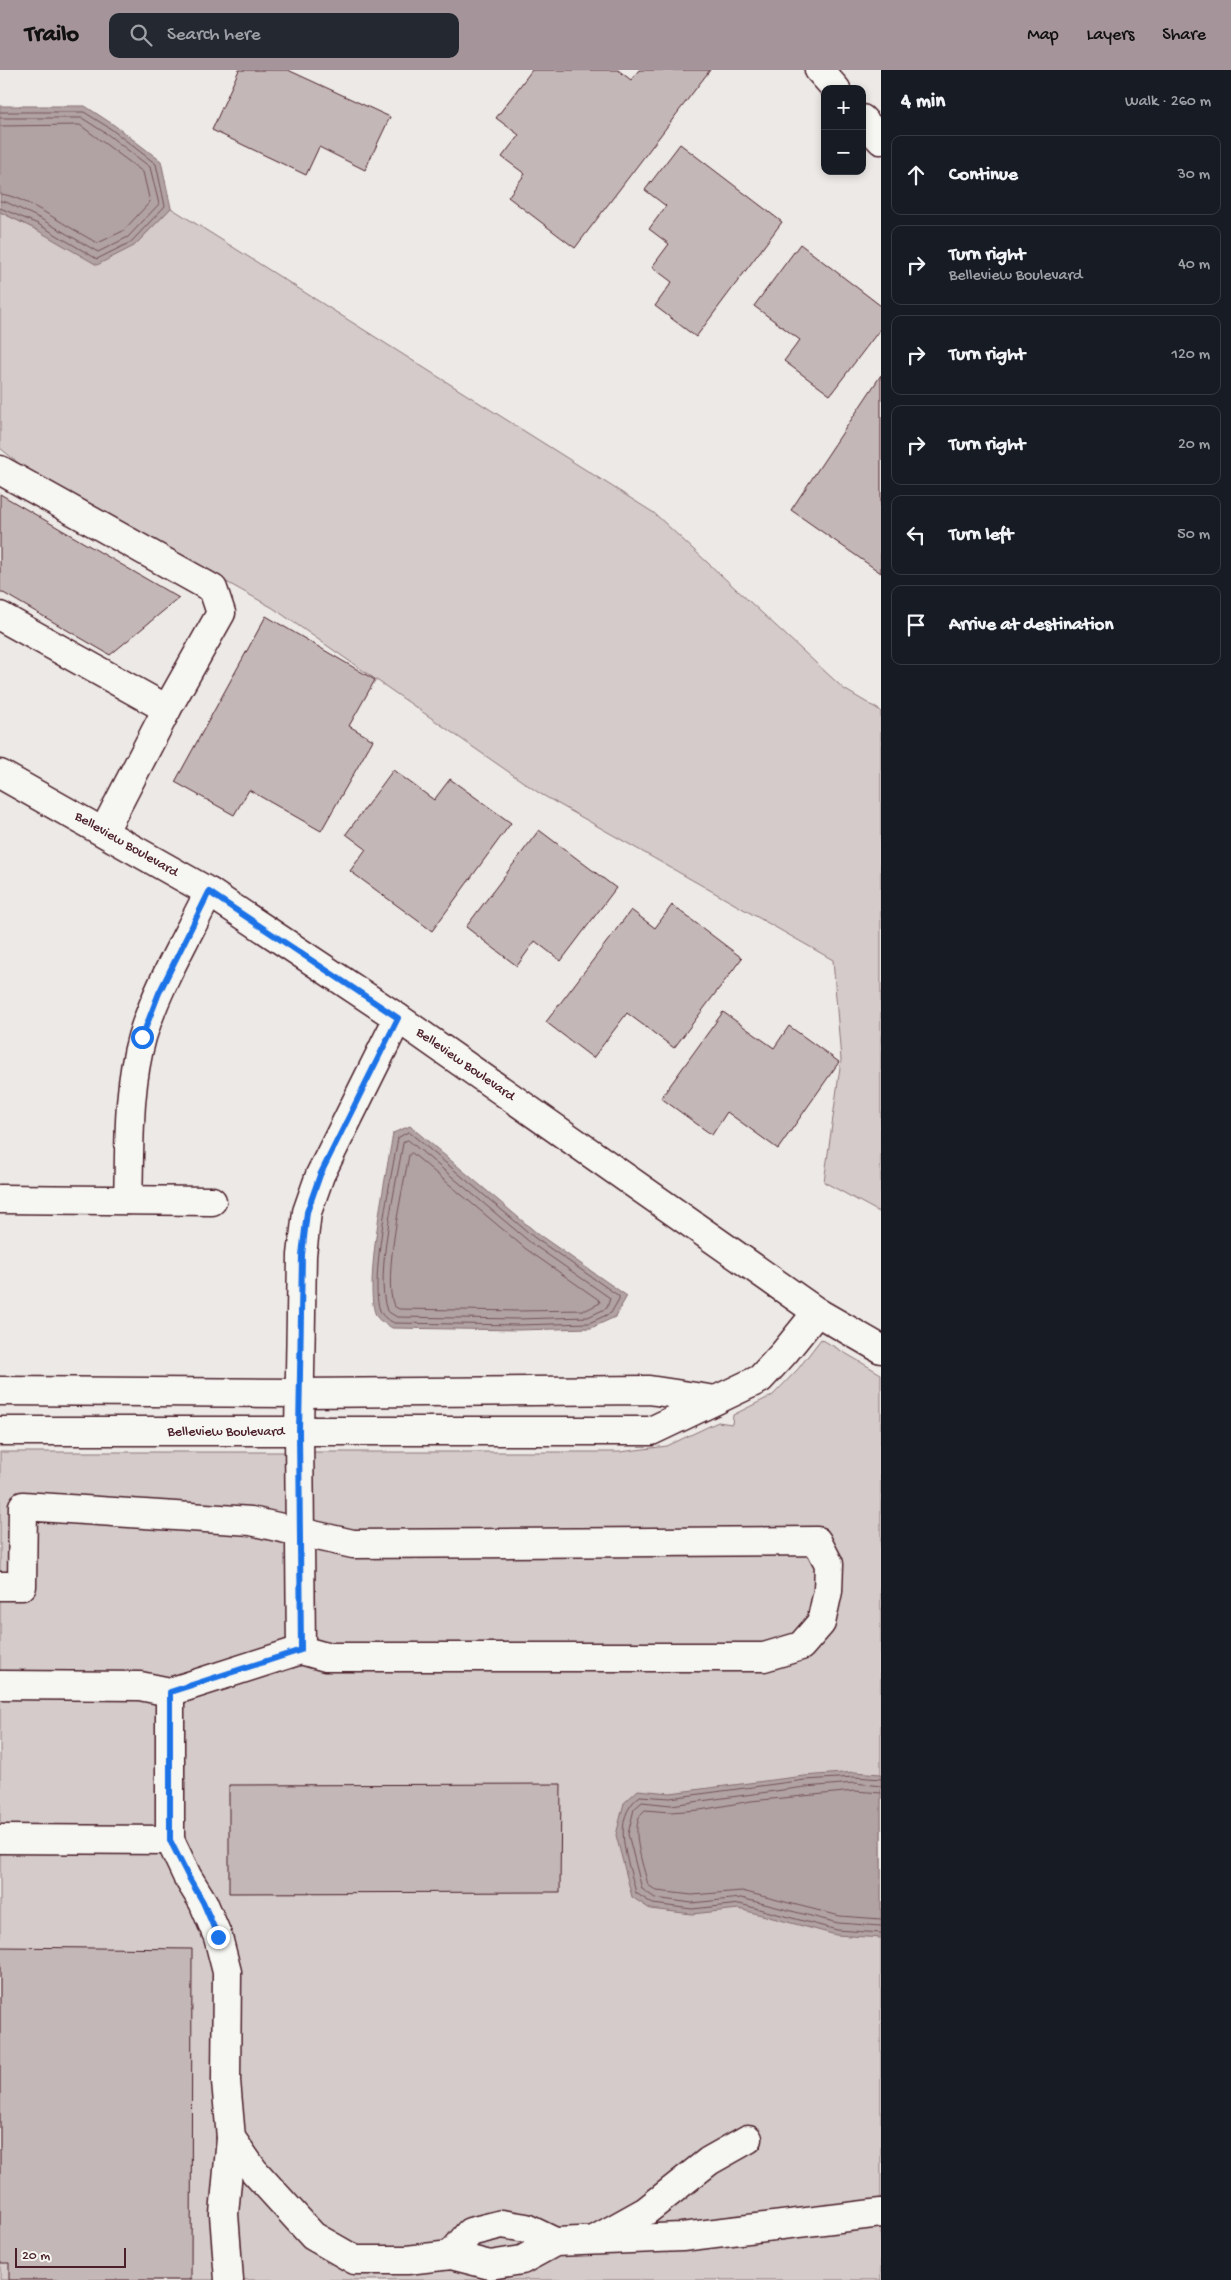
<!DOCTYPE html>
<html lang="en">
<head>
<meta charset="utf-8">
<style>
  body { margin:0; font-family:"Gochi Hand",sans-serif; background:#242831; color:#f1f3f6 }
  .controls { position:absolute; right:15px; top:15px; display:grid; overflow:hidden; border-radius:10px; box-shadow:0 2px 8px #0003 }
  .controls button { width:45px; height:45px; display:grid; place-items:center; padding:0; border:0; border-bottom:1px solid #363941; background:#171b24; color:#f1f3f6; font:25px sans-serif }
  .scale { position:absolute; left:15px; bottom:12px; width:111px; box-sizing:border-box; padding-left:5px; border:2px solid #4a1f2b; border-top:0; font-size:14px; line-height:18px; white-space:nowrap; color:#4a1f2b; -webkit-text-stroke:4px #f6f6f2; paint-order:stroke }
  .stop { position:absolute; width:15px; height:15px; margin:-11px; border:4px solid #1a73e8; border-radius:50%; background:#fff }
  .stop.end { background:#1a73e8; border-color:#fff; box-shadow:0 1px 5px #0008 }
  .list { margin:0; padding:0; list-style:none }
  h2 { display:flex; justify-content:space-between; align-items:center; height:65px; margin:0; padding:0 20px; font-size:21px }
  h2 small { font-size:16px; font-weight:400; color:#9ea1a6 }
  .list li { display:grid; grid-template-columns:32px 1fr auto; gap:15px; align-items:center; box-sizing:border-box; height:80px; margin:0 10px 10px; padding:0 10px; border:1px solid #363941; border-radius:10px }
  .list b { display:block; font-size:19px; white-space:nowrap }
  .list p { margin:0; font-size:16px; white-space:nowrap; color:#9ea1a6 }
  .list em { font-size:16px; font-style:normal; color:#9ea1a6 }
  .icon { flex:none; width:28px; height:28px; fill:none; stroke:currentColor; stroke-width:2; stroke-linecap:round; stroke-linejoin:round }
  .map { position:relative; flex:none; width:881px; height:2210px; overflow:hidden }
  header { display:flex; align-items:center; gap:30px; box-sizing:border-box; height:70px; padding:0 25px; background:#a6949b; color:#111 }
  header strong { font-size:24px }
  nav { display:flex; gap:28px; margin-inline-start:auto; font-size:18px }
  .search { width:350px; height:45px; background:#242831; display:flex; align-items:center; gap:12px; box-sizing:border-box; padding:0 18px; border-radius:10px; color:#9ea1a6; font-size:19px }
  main { display:flex }
  aside { flex:1; background:#171b24 }
  .map>svg:first-child { display:block }
</style>
</head>
<body>
<header>
<strong>Trailo</strong>
<div class="search"><svg class="icon" aria-label="search" viewBox="0 0 24 24"><circle cx="10" cy="10" r="6"/><path d="M15 15l6 6"/></svg>Search here</div>
<nav><a>Map</a><a>Layers</a><a>Share</a></nav>
</header>
<main>
<div class="map">
<svg width="881" height="2210" viewBox="0 0 881 2210">
  <rect width="100%" height="100%" fill="#ece9e6"/>
  <filter id="ink" filterUnits="userSpaceOnUse"><feTurbulence type="fractalNoise" baseFrequency=".02" numOctaves="2"/><feDisplacementMap in="SourceGraphic" scale="10" xChannelSelector="R" yChannelSelector="G"/><feConvolveMatrix kernelMatrix="1 2 1 2 8 2 1 2 1" color-interpolation-filters="sRGB"/></filter>
  <g filter="url(#ink)">
    <!-- green -->
    <g fill="#d4cbca" stroke="#8f757a">
      <path d="M171 138 654 443 844 619 881 641V1143L824 1112 841 990 833 890 539 723 273 538 28 401 0 378V142L35 159 134 176Z"/>
      <path d="M821 1269 881 1304V2210H0V1382H620L667 1376 718 1352 732 1354 733 1345 773 1325 798 1299Z"/>
    </g>
    <!-- water -->
    <g fill="#b1a2a3" stroke="#886e73">
      <path d="M0 36H85L114 55 161 91 171 138 134 176 97 195 35 159 0 142Z"/>
      <path d="M410 1056 538 1164 627 1226 615 1247 591 1258 518 1260 392 1258C388 1255 379 1251 377 1247 361 1222 388 1097 393 1063Z"/>
      <path d="M855 1702 881 1704V1868L836 1865 739 1839 692 1844 650 1839 632 1827 616 1765 624 1733 638 1720 670 1723 804 1706Z"/>
    </g>
    <g fill="none" stroke-linecap="round" stroke-linejoin="round">
      <!-- shore -->
      <g stroke="#73535b" stroke-width="1">
        <path d="M0 42H84L111 59 156 94 165 136 131 172 97 189 38 154 0 138"/>
        <path d="M0 48H82L107 64 150 97 159 134 128 167 98 182 41 149 6 132 0 131"/>
        <path d="M0 56 80 55 143 102 150 132 123 161 98 173C74 162 24 125 0 124"/>
        <path d="M409 1062 535 1168 619 1226V1229L611 1243 589 1253 518 1255 394 1253C391 1251 384 1248 382 1244 366 1223 393 1098 398 1068Z"/>
        <path d="M408 1070 531 1173 610 1228 607 1238 588 1247 518 1249 397 1247 387 1241C374 1206 397 1112 403 1073Z"/>
        <path d="M412 1083 526 1179 599 1230 600 1233 586 1240 518 1241 399 1239 394 1236C382 1209 403 1118 409 1085Z"/>
        <path d="M881 1709 855 1707 805 1710 670 1728 640 1726C609 1749 629 1792 636 1823L653 1834 692 1839 740 1834 837 1860 881 1863"/>
        <path d="M881 1716 855 1713 805 1717 671 1735 642 1732 634 1739 628 1764 642 1819 655 1828 692 1833 741 1828 838 1853 881 1856"/>
        <path d="M881 1723 855 1721 751 1731 700 1740 670 1742 645 1740C627 1753 644 1797 648 1815L657 1821 692 1825 742 1821 840 1846 881 1849"/>
      </g>
    </g>
    <!-- building -->
    <g fill="#c4b7b7" stroke="#4a1f2b">
      <path d="M239 0H288L390 47 365 100 319 77 306 105 212 60Z"/>
      <path d="M532 0H618L631 10 639 0H710L575 178 508 127 525 104 502 87 519 65 496 48Z"/>
      <path d="M680 74 782 152 696 267 655 236 672 212 652 197 669 174 649 159 666 136 645 120Z"/>
      <path d="M800 174 881 236V258L830 325 784 291 800 270 754 236Z"/>
      <path d="M881 305V503L791 440Z"/>
      <path d="M0 424 179 528 110 585 0 521Z"/>
      <path d="M266 546 375 610 349 656 373 670 321 761 249 720 234 745 175 712Z"/>
      <path d="M393 700 434 730 450 709 511 753 432 861 350 801 366 779 346 764Z"/>
      <path d="M539 760 616 818 561 891 535 871 517 896 466 857Z"/>
      <path d="M672 835 742 888 674 978 627 943 593 988 546 952 631 840 655 858Z"/>
      <path d="M723 942 774 978 789 956 839 992 778 1079 727 1042 712 1065 661 1028Z"/>
      <path d="M561 1714 560 1822 229 1823V1715Z"/>
      <path d="M0 1877 192 1879 191 2210H9V2193H0Z"/>
    </g>
    <g fill="none" stroke-linecap="round" stroke-linejoin="round">
      <defs>
        <g id="minor">
          <path d="M819 0 836 19"/>
          <path d="M862 49 881 70"/>
          <path d="M0 400 213 519 221 543 167 639 104 761"/>
          <path d="M0 546 167 639"/>
          <path d="M0 704 209 822 398 948 817 1242 881 1279"/>
          <path d="M0 1129 212 1131"/>
          <path d="M128 1130C130 1076 127 1020 142 967 157 917 186 869 209 822"/>
          <path d="M0 1321 300 1323 649 1320 716 1330"/>
          <path d="M0 1361H651L760 1309 784 1283 817 1242"/>
          <path d="M0 1516H22L23 1436 251 1451 353 1474 817 1471 829 1494 828 1521 821 1553 801 1576 764 1587H326L301 1580 170 1622 140 1616 0 1615"/>
          <path d="M301 1580 299 1362 302 1185 307 1142 320 1105 398 948"/>
          <path d="M170 1622V1770L187 1806 203 1832 218 1867 227 1902 226 2011 231 2068 254 2101 313 2166 355 2190H407L451 2185 490 2195 522 2190 555 2172 682 2167 881 2143"/>
          <path d="M0 1769 170 1770"/>
          <path d="M596 2169 646 2141 709 2091 748 2069"/>
          <path d="M451 2185 470 2162 502 2154 526 2158 555 2172"/>
          <path d="M229 2210 224 2144 231 2068"/>
        </g>
      </defs>
      <!-- minor casing -->
      <use href="#minor" stroke="#4a1f2b" stroke-width="31"/>
      <!-- minor -->
      <use href="#minor" stroke="#f6f6f2" stroke-width="28"/>
    </g>
  </g>
  <g fill="none" stroke-linecap="round" stroke-linejoin="round" filter="url(#ink)">
    <!-- route -->
    <path stroke="#1a73e8" stroke-width="6" d="M142 967 159 923 209 822 398 948 320 1105 307 1142 302 1185 299 1362 301 1580 170 1622V1770L188 1806 203 1832 218 1867"/>
  </g>
  <g text-anchor="middle" dominant-baseline="central" stroke-width="5" stroke-linejoin="round" paint-order="stroke">
    <!-- street labels -->
    <g font-size="14" fill="#4a1f2b" stroke="#f6f6f2">
      <text transform="translate(126 775) rotate(30)">Belleview Boulevard</text>
      <text transform="translate(465 995) rotate(35)">Belleview Boulevard</text>
      <text x="226" y="1362">Belleview Boulevard</text>
    </g>
  </g>
</svg>
<div class="controls">
<button>+</button>
<button>−</button>
</div>
<div class="scale">20 m</div>
<div class="stop" style="left:142px;top:967px"></div>
<div class="stop end" style="left:218px;top:1867px"></div>
</div>
<aside>
<h2>4 min<small>Walk · 260 m</small></h2>
<ul class="list">
<li><svg class="icon" aria-label="ahead" viewBox="0 0 24 24"><path d="M12 20V5M6 11l6-6 6 6"/></svg><div><b>Continue</b></div><em>30 m</em></li>
<li><svg class="icon" aria-label="right" viewBox="0 0 24 24"><path d="M7 20v-9h11M14 6l5 5-5 5"/></svg><div><b>Turn right</b><p>Belleview Boulevard</p></div><em>40 m</em></li>
<li><svg class="icon" aria-label="right" viewBox="0 0 24 24"><path d="M7 20v-9h11M14 6l5 5-5 5"/></svg><div><b>Turn right</b></div><em>120 m</em></li>
<li><svg class="icon" aria-label="right" viewBox="0 0 24 24"><path d="M7 20v-9h11M14 6l5 5-5 5"/></svg><div><b>Turn right</b></div><em>20 m</em></li>
<li><svg class="icon" aria-label="left" viewBox="0 0 24 24"><path d="M17 20v-9H6M10 6l-5 5 5 5"/></svg><div><b>Turn left</b></div><em>50 m</em></li>
<li><svg class="icon" aria-label="arrive" viewBox="0 0 24 24"><path d="M6 21V4h12l-3 4 3 4H6"/></svg><div><b>Arrive at destination</b></div></li>
</ul>
</aside>
</main>
</body>
</html>
